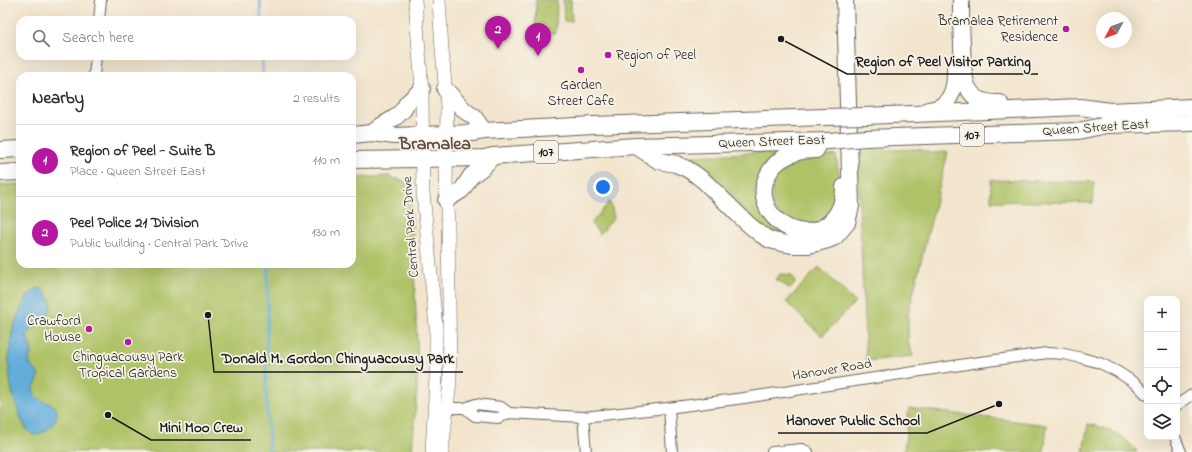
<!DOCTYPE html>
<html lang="en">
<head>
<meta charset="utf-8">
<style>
  body { margin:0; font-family:"Indie Flower",sans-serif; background:#f2f2f3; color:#2b2b33 }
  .controls { position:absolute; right:12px; bottom:12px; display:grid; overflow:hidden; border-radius:8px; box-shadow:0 4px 16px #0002 }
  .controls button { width:36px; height:36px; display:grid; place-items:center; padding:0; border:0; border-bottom:1px solid #e1e1e2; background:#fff; color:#2b2b33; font:20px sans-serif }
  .compass { position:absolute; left:1096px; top:12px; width:36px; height:36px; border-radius:50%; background:#fff; box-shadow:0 4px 16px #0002; rotate:229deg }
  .you { position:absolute; left:603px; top:187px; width:14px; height:14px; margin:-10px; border:3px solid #fff; border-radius:50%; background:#1a73e8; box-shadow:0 0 0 6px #1a73e833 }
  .badge { display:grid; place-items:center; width:26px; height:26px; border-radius:50%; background:#b5179e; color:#fff; font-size:13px; font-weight:700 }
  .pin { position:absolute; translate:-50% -33px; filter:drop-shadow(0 1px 2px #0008) }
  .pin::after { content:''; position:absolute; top:21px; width:14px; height:12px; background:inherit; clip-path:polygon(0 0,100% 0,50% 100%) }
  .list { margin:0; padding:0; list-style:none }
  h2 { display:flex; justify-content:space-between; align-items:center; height:52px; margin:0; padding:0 16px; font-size:17px }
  h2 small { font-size:13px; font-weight:400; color:#7c7c81 }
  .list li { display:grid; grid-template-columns:26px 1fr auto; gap:12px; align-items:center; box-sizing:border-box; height:72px; padding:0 16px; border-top:1px solid #e1e1e2 }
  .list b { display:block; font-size:15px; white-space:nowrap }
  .list p { margin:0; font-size:13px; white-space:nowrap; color:#7c7c81 }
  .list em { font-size:13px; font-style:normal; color:#7c7c81 }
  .icon { flex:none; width:22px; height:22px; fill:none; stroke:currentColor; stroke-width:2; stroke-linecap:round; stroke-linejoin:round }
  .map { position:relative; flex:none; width:1192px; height:452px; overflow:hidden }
  .search { position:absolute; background:#fff; box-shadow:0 4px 16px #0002; left:16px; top:16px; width:340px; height:44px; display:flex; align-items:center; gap:10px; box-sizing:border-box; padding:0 14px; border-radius:12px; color:#7c7c81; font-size:15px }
  .panel { position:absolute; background:#fff; box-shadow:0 4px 16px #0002; left:16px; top:72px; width:340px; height:196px; border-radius:12px }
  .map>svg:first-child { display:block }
</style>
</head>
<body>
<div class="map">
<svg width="1192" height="452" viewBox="0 0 1192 452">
  <rect width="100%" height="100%" fill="#f7f3e8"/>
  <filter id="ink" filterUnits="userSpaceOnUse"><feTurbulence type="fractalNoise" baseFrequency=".025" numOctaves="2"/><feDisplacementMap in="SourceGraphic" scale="8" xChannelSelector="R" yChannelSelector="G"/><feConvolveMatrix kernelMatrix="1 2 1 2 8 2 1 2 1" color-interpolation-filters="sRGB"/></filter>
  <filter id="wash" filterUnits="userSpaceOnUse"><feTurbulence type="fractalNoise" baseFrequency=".012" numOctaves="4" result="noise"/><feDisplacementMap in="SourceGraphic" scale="16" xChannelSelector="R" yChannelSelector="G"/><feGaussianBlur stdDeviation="0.9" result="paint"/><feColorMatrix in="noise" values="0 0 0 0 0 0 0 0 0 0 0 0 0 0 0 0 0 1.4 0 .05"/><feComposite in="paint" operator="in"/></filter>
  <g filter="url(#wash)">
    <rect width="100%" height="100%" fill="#f3e5cd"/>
    <!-- green -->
    <g fill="#aec266" stroke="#656f41">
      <path d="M536 0H557L556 33 535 34Z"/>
      <path d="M563 0H571L572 21H564Z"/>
      <path d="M919 149 930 153 948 152 908 314V341L913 356 866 361 857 154 866 151Z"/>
      <path d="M784 151 766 163 755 191 763 216 779 231 803 238 804 240 767 233 674 157Z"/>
      <path d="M836 155 839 175 838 199 831 215 815 226 798 227 772 209V176L786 162 801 159Z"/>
      <path d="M389 176 391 177 392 178C400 179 407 181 411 189L418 366 417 390 412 452H0V185L20 184V264H352V178Z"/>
      <path d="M991 180 1094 182 1093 203 991 201Z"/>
      <path d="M609 202 611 204 614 218 600 234 591 224Z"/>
      <path d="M819 267 855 302 822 336 786 302Z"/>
      <path d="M780 274 791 275 795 280V284L790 289 781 282 776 280Z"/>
      <path d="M909 408 1047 425 1044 452H904Z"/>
      <path d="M1088 424C1105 428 1116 431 1129 443 1132 446 1135 448 1137 452H1083Z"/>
    </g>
    <!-- water -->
    <path fill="#63addb" stroke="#40647c" d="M36 289C41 288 44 290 47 294 64 317 27 324 27 336 27 341 30 344 31 348 33 353 29 355 29 360 29 368 40 370 38 378 38 382 34 386 33 389 36 405 51 399 56 409 61 420 44 435 34 435 26 431 22 421 19 413 9 388 6 360 12 334 13 326 17 318 20 311 24 303 28 293 36 289Z"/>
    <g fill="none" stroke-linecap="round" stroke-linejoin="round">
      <!-- stream -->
      <g stroke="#63addb" stroke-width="2.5">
        <path d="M260 0 261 20"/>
        <path d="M262 56 263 76"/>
        <path d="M268 264C268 305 266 346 266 387 266 409 269 430 269 452"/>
      </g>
    </g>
  </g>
  <g filter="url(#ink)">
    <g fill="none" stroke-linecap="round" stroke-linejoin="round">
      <defs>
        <g id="minor">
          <path d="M99 20 101 0"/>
          <path d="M94 76 96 56"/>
          <path d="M1177 405 1192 395"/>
          <path d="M440 408H465L476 404 501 407 509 413"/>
          <path d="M465 408 475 416 498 418 509 413 583 417 667 408 744 398 973 363 1047 353 1064 354 1082 358 1100 363 1118 372 1136 384 1147 395"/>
          <path d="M669 408 672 452"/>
          <path d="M583 417 586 452"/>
          <path d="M1175 437 1181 452"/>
          <path d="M772 452 802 449 808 452"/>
        </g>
        <g id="tertiary">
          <path d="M415 0 422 89 423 193 436 327V378L432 452"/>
          <path d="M439 0 442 50 447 106 446 194 448 224 450 381 442 452"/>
        </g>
        <g id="primary">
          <path d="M961 0C961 14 961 29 962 43 963 73 961 105 1000 103"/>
          <path d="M445 89 465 111 474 117 484 131"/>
          <path d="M928 110C954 108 956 84 955 64"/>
          <path d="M865 116 1080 107 1110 111 1192 107"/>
          <path d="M372 133 381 126 396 117 404 109 407 103 422 89"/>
          <path d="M352 135 372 133 395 136 472 133 484 131 593 125 825 117"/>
          <path d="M866 138 1078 131 1107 125 1192 123"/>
          <path d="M636 146 659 161 676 164 687 169 695 174 704 181 747 223 760 234 770 240 782 243 792 245H809L828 240 835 237 847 223 851 206 845 0"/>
          <path d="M0 150 20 149"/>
          <path d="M816 150C810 150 804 150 798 152 786 155 775 162 769 173 747 209 797 250 829 223 839 214 844 201 844 187"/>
          <path d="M352 160 484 158 493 156 636 146 828 141"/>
          <path d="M0 173 20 172"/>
          <path d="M446 200 462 190 471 176 483 167 493 156"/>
        </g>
      </defs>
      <!-- minor casing -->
      <use href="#minor" stroke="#67625a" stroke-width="12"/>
      <!-- tertiary casing -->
      <use href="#tertiary" stroke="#67625a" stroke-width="14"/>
      <!-- primary casing -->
      <use href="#primary" stroke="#67625a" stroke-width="18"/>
      <!-- minor -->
      <use href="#minor" stroke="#fff" stroke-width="10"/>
      <!-- tertiary -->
      <use href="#tertiary" stroke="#fff" stroke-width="13"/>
      <!-- primary -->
      <use href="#primary" stroke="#fff" stroke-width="16"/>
      <defs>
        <g id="primary-bridge">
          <path d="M825 117 865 116"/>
          <path d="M828 141 866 138"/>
        </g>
      </defs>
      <!-- primary-bridge casing -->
      <use href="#primary-bridge" stroke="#67625a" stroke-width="18" stroke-linecap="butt"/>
      <!-- primary-bridge -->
      <use href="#primary-bridge" stroke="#fff" stroke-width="16"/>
    </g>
  </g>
  <!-- markers -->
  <g fill="#b5179e" stroke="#f7f3e8" stroke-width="1.5">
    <circle cx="1066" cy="29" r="4"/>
    <circle cx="608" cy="55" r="4"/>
    <circle cx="581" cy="70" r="4"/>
    <circle cx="89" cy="329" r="4"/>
    <circle cx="128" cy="342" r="4"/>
  </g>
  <g text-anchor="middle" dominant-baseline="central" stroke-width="3.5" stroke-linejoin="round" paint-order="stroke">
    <!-- shield labels -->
    <g fill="#f7f3e8" stroke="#5e5c59" stroke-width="1">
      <rect x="960" y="124" width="24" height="22" rx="3"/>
      <rect x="534" y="141" width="24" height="22" rx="3"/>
    </g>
    <g font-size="13" font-weight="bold" fill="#1c1c1c">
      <text x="972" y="135">107</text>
      <text x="546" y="152">107</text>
    </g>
    <!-- poi labels -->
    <g font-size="14" fill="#1c1c1c" stroke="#f7f3e8" text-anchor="end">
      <text x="1058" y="21">Bramalea Retirement<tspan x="1058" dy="16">Residence</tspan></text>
      <text x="616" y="55" text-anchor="start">Region of Peel</text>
      <text x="581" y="85" text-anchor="middle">Garden<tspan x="581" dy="16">Street Cafe</tspan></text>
      <text x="81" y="321">Crawford<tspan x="81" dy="16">House</tspan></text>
      <text x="128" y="357" text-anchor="middle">Chinguacousy Park<tspan x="128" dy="16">Tropical Gardens</tspan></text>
    </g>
    <!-- street labels -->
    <g font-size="14" fill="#1c1c1c" stroke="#f7f3e8">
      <text transform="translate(1096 128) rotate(-4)">Queen Street East</text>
      <text transform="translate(772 142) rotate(-2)">Queen Street East</text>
      <text transform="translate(411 227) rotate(-94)">Central Park Drive</text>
      <text transform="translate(832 370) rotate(-9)">Hanover Road</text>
    </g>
    <!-- district labels -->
    <g font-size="18" font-weight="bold" fill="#634742" stroke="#f7f3e8">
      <text x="435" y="145">Bramalea</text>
    </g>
  </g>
  <!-- callouts -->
  <path fill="none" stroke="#1c1c1c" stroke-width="1.5" d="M781 39L847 74H1038M208 315L214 372H463M999 404L927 433H778M108 415L151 440H251"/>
  <g fill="#1c1c1c" stroke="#f7f3e8" stroke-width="1.5">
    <circle cx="781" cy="39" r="4"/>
    <circle cx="208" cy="315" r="4"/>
    <circle cx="999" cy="404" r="4"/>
    <circle cx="108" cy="415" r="4"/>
  </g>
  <g font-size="15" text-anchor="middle" font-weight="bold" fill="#1c1c1c" stroke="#f7f3e8" stroke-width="3.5" stroke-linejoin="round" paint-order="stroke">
    <text x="943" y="66">Region of Peel Visitor Parking</text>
    <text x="338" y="363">Donald M. Gordon Chinguacousy Park</text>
    <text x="853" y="425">Hanover Public School</text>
    <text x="201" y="432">Mini Moo Crew</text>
  </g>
</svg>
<div class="controls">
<button>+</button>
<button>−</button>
<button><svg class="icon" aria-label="locate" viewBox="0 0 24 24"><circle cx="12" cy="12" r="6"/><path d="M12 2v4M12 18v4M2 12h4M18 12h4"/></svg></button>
<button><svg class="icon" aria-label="layers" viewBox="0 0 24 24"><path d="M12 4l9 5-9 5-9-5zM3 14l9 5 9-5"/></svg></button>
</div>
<svg class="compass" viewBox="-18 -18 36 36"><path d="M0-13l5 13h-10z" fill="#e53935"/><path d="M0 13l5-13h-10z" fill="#7c7c81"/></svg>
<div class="you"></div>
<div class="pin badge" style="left:538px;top:56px">1</div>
<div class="pin badge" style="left:498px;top:49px">2</div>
<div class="search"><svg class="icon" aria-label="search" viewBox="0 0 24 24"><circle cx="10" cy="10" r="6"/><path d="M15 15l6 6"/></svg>Search here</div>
<section class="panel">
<h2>Nearby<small>2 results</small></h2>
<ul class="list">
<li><span class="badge">1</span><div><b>Region of Peel - Suite B</b><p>Place · Queen Street East</p></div><em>110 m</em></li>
<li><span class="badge">2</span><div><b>Peel Police 21 Division</b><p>Public building · Central Park Drive</p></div><em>130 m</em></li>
</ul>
</section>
</div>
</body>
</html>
